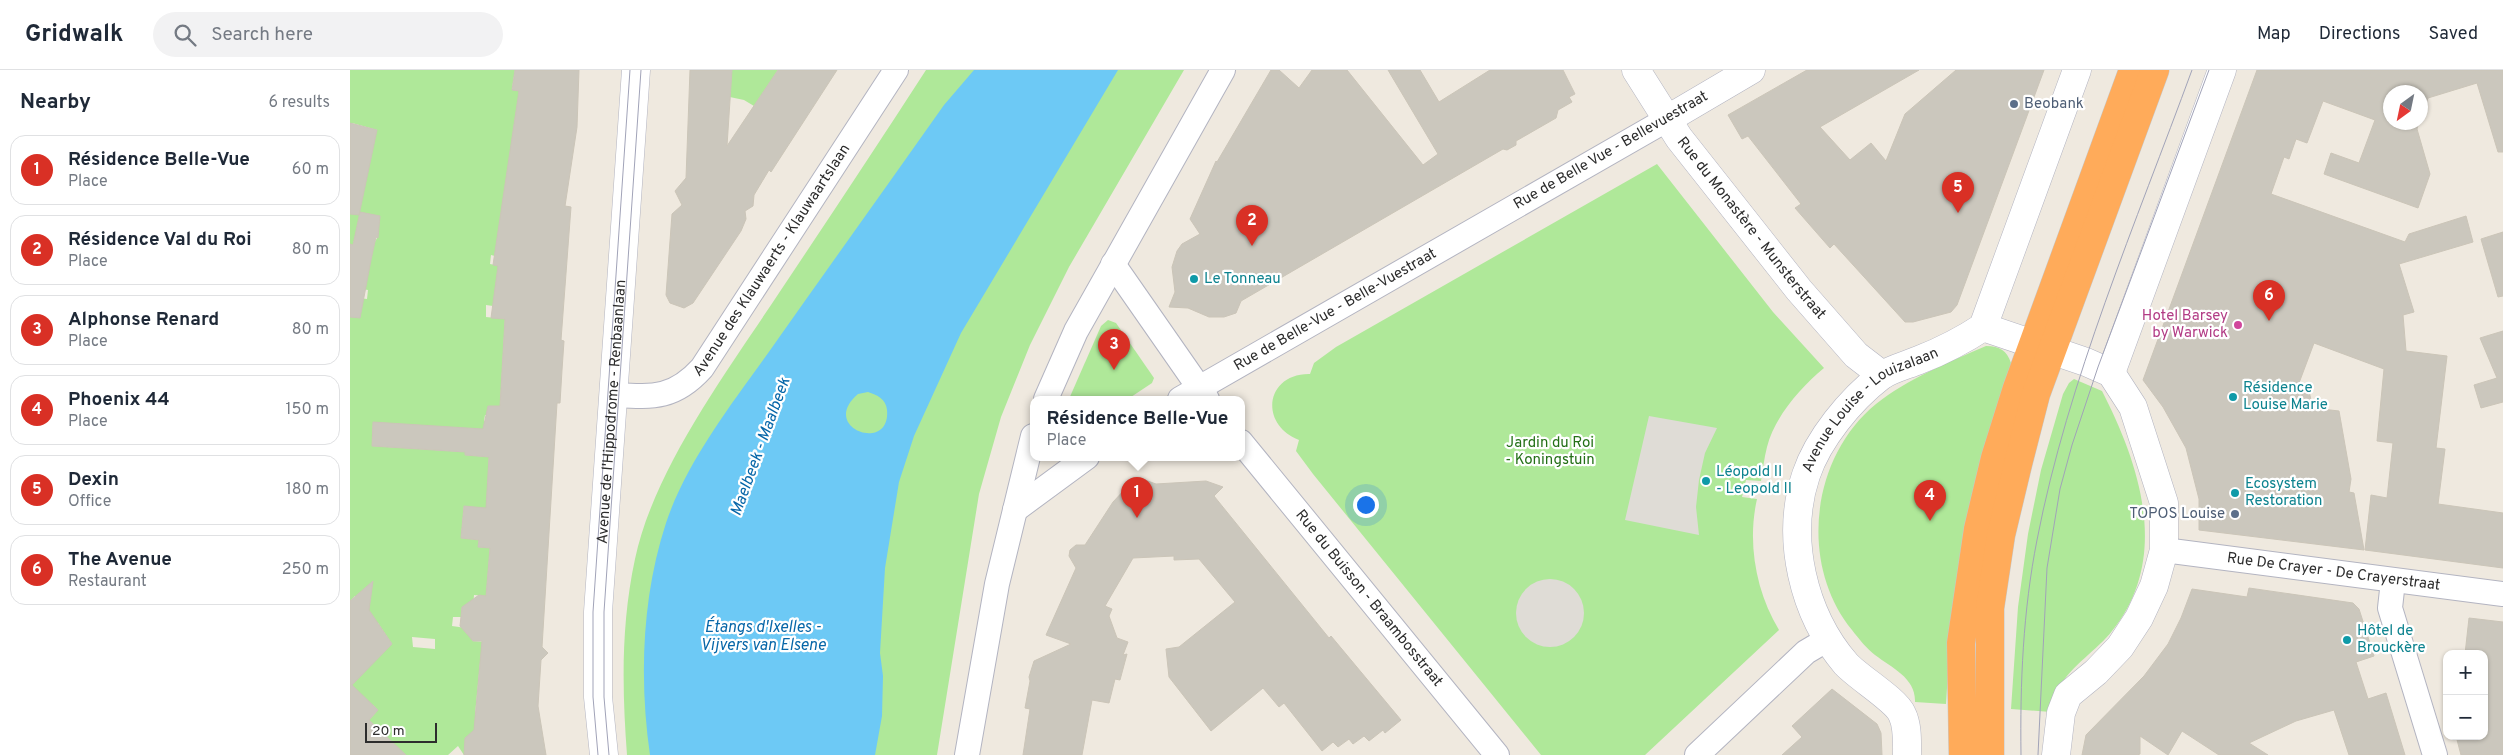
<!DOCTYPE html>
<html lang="en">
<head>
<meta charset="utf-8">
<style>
  body { margin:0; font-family:Overpass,sans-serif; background:#f2f2f3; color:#1f2937 }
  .controls { position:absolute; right:15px; bottom:15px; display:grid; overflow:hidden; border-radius:10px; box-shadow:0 1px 4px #0004 }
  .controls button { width:45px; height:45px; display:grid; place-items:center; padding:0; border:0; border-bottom:1px solid #e0e1e3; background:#fff; color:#1f2937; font:25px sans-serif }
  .compass { position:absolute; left:2033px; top:15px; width:45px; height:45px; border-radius:50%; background:#fff; box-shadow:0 1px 4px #0004; rotate:213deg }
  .scale { position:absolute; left:15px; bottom:12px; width:72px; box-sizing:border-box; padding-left:5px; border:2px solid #2d2d2d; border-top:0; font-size:14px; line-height:18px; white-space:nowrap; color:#2d2d2d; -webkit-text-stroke:4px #fff; paint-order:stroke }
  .you { position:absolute; left:1015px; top:434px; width:18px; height:18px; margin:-12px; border:4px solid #fff; border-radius:50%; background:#1a73e8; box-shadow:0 0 0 8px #1a73e833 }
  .badge { display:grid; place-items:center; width:32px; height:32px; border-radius:50%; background:#d93025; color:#fff; font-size:16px; font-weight:700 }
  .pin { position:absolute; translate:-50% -41px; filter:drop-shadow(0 1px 2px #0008) }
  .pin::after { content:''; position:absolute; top:26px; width:18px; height:15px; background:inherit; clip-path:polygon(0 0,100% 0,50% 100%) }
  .popup { position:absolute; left:680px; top:326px; width:215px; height:65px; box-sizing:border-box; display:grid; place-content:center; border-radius:10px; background:#fff; filter:drop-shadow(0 1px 4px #0005); font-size:16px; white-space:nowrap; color:#747a83 }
  .popup b { font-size:19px; color:#1f2937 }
  .popup::after { content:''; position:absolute; left:50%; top:100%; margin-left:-10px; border:10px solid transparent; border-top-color:#fff }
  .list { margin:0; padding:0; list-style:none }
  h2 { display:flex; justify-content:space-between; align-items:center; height:65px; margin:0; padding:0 20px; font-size:21px }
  h2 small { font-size:16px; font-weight:400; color:#747a83 }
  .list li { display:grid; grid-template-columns:32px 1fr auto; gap:15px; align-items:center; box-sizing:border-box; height:70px; margin:0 10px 10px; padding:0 10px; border:1px solid #e0e1e3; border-radius:15px }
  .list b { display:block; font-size:19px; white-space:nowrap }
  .list p { margin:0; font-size:16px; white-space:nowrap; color:#747a83 }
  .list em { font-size:16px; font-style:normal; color:#747a83 }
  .icon { flex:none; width:28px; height:28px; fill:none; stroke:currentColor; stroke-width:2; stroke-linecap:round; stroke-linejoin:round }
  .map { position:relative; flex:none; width:2153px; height:685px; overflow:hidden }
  header { display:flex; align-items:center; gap:30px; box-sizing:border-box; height:70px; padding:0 25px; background:#fff; border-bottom:1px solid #e0e1e3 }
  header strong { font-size:24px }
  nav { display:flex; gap:28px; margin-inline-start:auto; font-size:18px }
  .search { width:350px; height:45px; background:#f2f2f3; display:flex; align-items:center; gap:12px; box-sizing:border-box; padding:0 18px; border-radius:28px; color:#747a83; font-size:19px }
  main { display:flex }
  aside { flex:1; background:#fff }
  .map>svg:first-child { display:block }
</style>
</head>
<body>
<header>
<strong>Gridwalk</strong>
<div class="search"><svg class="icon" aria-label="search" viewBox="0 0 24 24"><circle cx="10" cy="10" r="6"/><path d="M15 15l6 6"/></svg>Search here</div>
<nav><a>Map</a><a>Directions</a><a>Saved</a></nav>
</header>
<main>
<aside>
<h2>Nearby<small>6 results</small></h2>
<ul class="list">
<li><span class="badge">1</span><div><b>Résidence Belle-Vue</b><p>Place</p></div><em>60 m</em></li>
<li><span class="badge">2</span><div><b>Résidence Val du Roi</b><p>Place</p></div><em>80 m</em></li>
<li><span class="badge">3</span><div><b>Alphonse Renard</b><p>Place</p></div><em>80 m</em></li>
<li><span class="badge">4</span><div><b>Phoenix 44</b><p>Place</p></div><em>150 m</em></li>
<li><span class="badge">5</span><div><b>Dexin</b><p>Office</p></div><em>180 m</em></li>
<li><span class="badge">6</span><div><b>The Avenue</b><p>Restaurant</p></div><em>250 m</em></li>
</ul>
</aside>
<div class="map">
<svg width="2153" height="685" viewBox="0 0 2153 685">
  <rect width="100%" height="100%" fill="#efe9df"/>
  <!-- green -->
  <g fill="#afe899" fill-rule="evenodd">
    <path d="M0 0H165L162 19 170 21 153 188 141 185 140 194 156 197 143 236 136 235V247L155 249 150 336H138V345H135L134 351 147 360 23 353 22 376 115 382V385L139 387 138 406 145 407 142 441 125 440 123 437 114 436 111 468 129 470 128 477 140 478 136 526 124 525 123 537H112L111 547H103L102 556 123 559 122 571 140 572 130 593 125 645 138 643 114 685 108 676 98 685H54L19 650 28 640 23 635H0L8 530 5 526 0 531V227L17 229 18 220 0 217 27 168 29 146 10 143 7 157 11 166H5L3 175 0 174V110L27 60 2 53 0 60ZM28 553 42 574 26 590 9 572ZM62 567 85 569V579L63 577Z"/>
    <path d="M382 0H428L404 36 394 30 375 26Z"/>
    <path d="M576 0H834L719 197 680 275 651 347 629 424 587 685H277C272 619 271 554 285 489 303 403 372 308 421 235 473 157 525 79 576 0Z"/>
    <path d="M1307 94 1423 242 1474 298C1451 317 1425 346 1417 377 1414 388 1413 400 1411 411L1396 410 1392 427 1407 429C1397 473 1406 522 1429 560L1295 685H1191L963 404 946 381 949 370C908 354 916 303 960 304L964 293 986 277Z"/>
    <path d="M758 250 766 253 804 308 802 313 778 329H719L751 256Z"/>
    <path d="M1636 276C1650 276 1657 281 1661 293L1600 570 1596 634 1565 632C1566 608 1542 598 1525 585 1517 579 1509 569 1502 560 1449 495 1460 388 1526 334 1557 309 1599 292 1636 276Z"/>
    <path d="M1724 309 1752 321C1790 395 1821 488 1762 561 1748 579 1720 597 1710 616 1706 624 1704 634 1701 642L1661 639 1668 537 1678 464 1691 400 1713 324 1719 313Z"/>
  </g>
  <!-- plaza -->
  <g fill="#dfdcd6">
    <path d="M1299 346 1367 358 1355 383 1349 410 1346 437 1349 465 1275 450Z"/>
    <circle cx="1200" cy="543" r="34"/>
  </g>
  <!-- water -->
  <path fill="#6dc9f5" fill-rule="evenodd" d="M624 0H768L611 263 564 366 549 412 535 498 530 583 533 606 532 646 525 685H300C289 609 292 526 316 453 338 387 388 326 428 269 483 191 539 113 594 35ZM518 322C527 325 536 329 537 340 541 384 468 358 508 324Z"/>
  <!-- building -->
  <g fill="#cbc7bd" stroke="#cbc5b8">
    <path d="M165 0H229L227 57 215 136 221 137 211 270 214 271 212 300 210 333H207L192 577 198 583 191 590 188 636 196 685H114L115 668 124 660 132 571H123L110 556 112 537 129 525 136 526 140 478 128 477 129 470 111 468 114 436 136 438 139 387 115 385V382L22 376 23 352 133 359 138 336H150L155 249 141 248 148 196 143 195 169 21 162 20Z"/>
    <path d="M340 0H382L377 76 428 0H487L421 102 419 100 404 125 403 136 395 141 396 149 391 161 343 233 334 238 320 233 316 225 322 144 332 135 325 121 336 108Z"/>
    <path d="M921 0H929L949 18 962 0H997L1073 95 1088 84 1038 0H1070L1089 32 1140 0H1213L1225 24 1219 27 1222 32 1208 40 1206 48 1166 71V75L1157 80 1153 79 891 231 886 243 874 247H859L838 238 819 237 825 222 822 197 827 181 832 174 850 164 840 149 866 91 867 92Z"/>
    <path d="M1457 0H1569L1470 57 1500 90 1521 73 1536 91 1555 44 1606 0H1694L1607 235 1601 242 1563 252H1555L1484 174 1480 178 1445 138 1451 134 1398 66 1392 69 1378 45Z"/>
    <path d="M1907 0H2153V82H2148L2127 13 2078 28 2070 48V22H2040V52H2069L2067 59 2080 104 2068 138 1974 104 1981 83 2009 93 2025 50 1973 31 1957 73 1946 69 1939 89 1934 87 1921 124 2055 172 2059 164 2116 146 2123 172 2049 194 2064 242 2053 245 2056 281 2097 286 2086 378 2095 379 2088 434 2153 443V498L2015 480 2021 425 2037 428 2043 373 2027 371 2034 299 1964 273 1949 313 1958 317 1963 338 1989 341 2001 409 1999 422 2004 423 2014 480 1849 460V429L1836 378 1813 337 1793 310Z"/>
    <path d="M0 53 27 60 9 145 0 144Z"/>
    <path d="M10 142 30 146 28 168 26 167 21 190 10 248 0 247V174L3 175Z"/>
    <path d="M2153 162V226L2148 227 2131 169Z"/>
    <path d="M2153 261V332L2131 338 2124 315 2147 308 2130 268Z"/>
    <path d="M795 410 806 414 856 411 873 417 864 426 979 568 981 566 1051 650 1035 663 1033 660 1019 671 1014 666 1003 674 999 669 988 677 983 672 972 681 934 633 929 637 913 618 861 661 819 607 816 579 829 577 885 532 849 489 824 490V486L783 488 755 536 762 539 759 546 767 568 778 572 773 585 777 584 770 610 765 609 759 633 742 630 732 685H673L680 639 675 638 680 611 679 607 684 591 721 574 696 565 726 498 719 486 720 480 726 475H735L763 432 777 417 785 416Z"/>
    <path d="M23 511 19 540 42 574 2 615 28 640 19 650 56 685H0V531Z"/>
    <path d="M1899 518 2003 533 2009 539 2024 586 2006 592 2018 629 2036 623 2055 685H1999L1984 640 1946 651 1899 673 1918 685H1869L1832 661 1818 685 1790 666V684L1787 685H1732L1736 665 1794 606 1818 574 1831 548 1842 519 1897 527Z"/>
    <path d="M2119 548 2153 552V685H2111L2106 666H2134V584H2115Z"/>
    <path d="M1482 619 1527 654 1531 663 1532 685H1432L1452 667 1442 656Z"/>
  </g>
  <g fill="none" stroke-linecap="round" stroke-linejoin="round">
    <defs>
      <g id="street">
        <path d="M763 194 857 329"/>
        <path id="s1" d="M264 325C303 327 324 329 352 298L546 0"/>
        <path d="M696 329 726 261 873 0"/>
        <path id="s2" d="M830 329 1316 50"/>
        <path id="s3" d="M891 372 1147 685"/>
        <path d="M665 440 737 387"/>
        <path id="s4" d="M1814 480 2153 524"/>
        <path d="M2043 511 2040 538 2085 685"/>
        <path d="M617 685 647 514 683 366"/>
        <path d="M1347 685 1456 582 1478 569"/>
      </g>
      <g id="secondary">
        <path id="s5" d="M1286 0 1329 68 1449 220 1506 285 1532 305"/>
        <path d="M1316 50 1401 0"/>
        <path d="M1633 257 1736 292 1761 303 1783 337 1814 433V480L1804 516 1789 548 1770 577 1746 602 1718 625 1711 643 1706 685"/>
        <path d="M1761 303 1872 0"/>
        <path id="s6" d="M254 685 248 627V542L286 0"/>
        <path id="s7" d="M1557 685C1557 672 1558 656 1552 644 1546 630 1509 608 1496 594 1453 544 1435 468 1456 405 1468 369 1500 330 1531 306 1541 299 1557 295 1569 290 1592 281 1612 271 1633 257L1727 0"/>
      </g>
      <g id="highway">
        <path d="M1613 685 1611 573 1628 459 1645 388 1667 318 1783 0"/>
        <path d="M1640 685V538L1651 465 1668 394 1686 324 1805 0"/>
      </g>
    </defs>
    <!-- street casing -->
    <use href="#street" stroke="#b3b4c1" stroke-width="26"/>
    <!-- secondary casing -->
    <use href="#secondary" stroke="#b3b4c1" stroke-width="29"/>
    <!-- highway casing -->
    <use href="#highway" stroke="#c8c8c8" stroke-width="29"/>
    <!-- street -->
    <use href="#street" stroke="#fff" stroke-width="24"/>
    <!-- secondary -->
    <use href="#secondary" stroke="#fff" stroke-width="28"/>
    <!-- highway -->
    <use href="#highway" stroke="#ffab5a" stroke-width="28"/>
    <!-- tram -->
    <g stroke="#a1a3b8" stroke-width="1">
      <path d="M248 685 243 627V542L280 0"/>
      <path d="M259 685 254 627V542L291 0"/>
      <path d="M1671 685C1670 613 1673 541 1687 470 1718 310 1786 153 1842 0"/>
      <path d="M1688 685 1697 498 1710 419 1722 375 1748 297 1859 0"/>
    </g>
  </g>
  <!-- markers -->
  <g fill="#5c6f8a" stroke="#fff" stroke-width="2">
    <circle cx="1664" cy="34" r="5"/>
    <circle cx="1885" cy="444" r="5"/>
  </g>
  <g fill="#0f9aa8" stroke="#fff" stroke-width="2">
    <circle cx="844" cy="209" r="5"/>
    <circle cx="1883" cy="327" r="5"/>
    <circle cx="1356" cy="411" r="5"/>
    <circle cx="1885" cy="423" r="5"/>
    <circle cx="1997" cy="570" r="5"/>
  </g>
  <circle fill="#d1479c" stroke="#fff" stroke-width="2" cx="1888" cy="255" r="5"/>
  <g text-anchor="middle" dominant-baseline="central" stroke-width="4.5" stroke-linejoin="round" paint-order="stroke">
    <!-- service labels -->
    <g font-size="15" fill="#4e5e75" stroke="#fff" text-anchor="start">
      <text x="1674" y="34">Beobank</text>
      <text x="1875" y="444" text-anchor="end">TOPOS Louise</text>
    </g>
    <!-- street labels -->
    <g font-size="15" fill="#2d2d2d" stroke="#fff">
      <text transform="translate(1261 81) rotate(-30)">Rue de Belle Vue - Bellevuestraat</text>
      <text stroke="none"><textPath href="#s5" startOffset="196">Rue du Monastère - Munsterstraat</textPath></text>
      <text stroke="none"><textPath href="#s1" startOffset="225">Avenue des Klauwaerts - Klauwaartslaan</textPath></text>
      <text stroke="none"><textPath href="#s2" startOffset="179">Rue de Belle-Vue - Belle-Vuestraat</textPath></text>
      <text stroke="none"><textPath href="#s6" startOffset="344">Avenue de l'Hippodrome - Renbaanlaan</textPath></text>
      <text stroke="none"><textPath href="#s7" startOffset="414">Avenue Louise - Louizalaan</textPath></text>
      <text stroke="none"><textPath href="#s4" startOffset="171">Rue De Crayer - De Crayerstraat</textPath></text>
      <text stroke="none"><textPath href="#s3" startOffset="202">Rue du Buisson - Braambosstraat</textPath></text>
    </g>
    <!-- culture labels -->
    <g font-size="15" fill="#0d838f" stroke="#fff" text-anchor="start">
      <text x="854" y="209">Le Tonneau</text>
      <text x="1893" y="318">Résidence<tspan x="1893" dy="17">Louise Marie</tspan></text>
      <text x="1366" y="402">Léopold II<tspan x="1366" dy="17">- Leopold II</tspan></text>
      <text x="1895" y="414">Ecosystem<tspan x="1895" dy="17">Restoration</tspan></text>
      <text x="2007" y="561">Hôtel de<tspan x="2007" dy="17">Brouckère</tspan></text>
    </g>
    <!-- hotel labels -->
    <g font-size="15" fill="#b23c85" stroke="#fff" text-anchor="end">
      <text x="1878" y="246">Hotel Barsey<tspan x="1878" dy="17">by Warwick</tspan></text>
    </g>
    <!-- park labels -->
    <g font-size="15" fill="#247017" stroke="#fff">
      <text x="1200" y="373">Jardin du Roi<tspan x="1200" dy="17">- Koningstuin</tspan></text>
    </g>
    <!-- water labels -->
    <g font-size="16" font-style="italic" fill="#0666a8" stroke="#fff">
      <text transform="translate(411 377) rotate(-70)">Maelbeek - Maalbeek</text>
      <text x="413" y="558">Étangs d'Ixelles -<tspan x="413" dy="18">Vijvers van Elsene</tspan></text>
    </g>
  </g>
</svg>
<div class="controls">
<button>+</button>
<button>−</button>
</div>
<svg class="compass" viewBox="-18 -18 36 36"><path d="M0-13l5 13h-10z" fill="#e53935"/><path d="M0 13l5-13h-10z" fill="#747a83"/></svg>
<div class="scale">20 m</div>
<div class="you"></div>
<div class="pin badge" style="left:787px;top:448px">1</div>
<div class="popup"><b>Résidence Belle-Vue</b>Place</div>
<div class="pin badge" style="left:902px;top:176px">2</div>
<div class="pin badge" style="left:764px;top:300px">3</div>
<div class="pin badge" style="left:1580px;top:451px">4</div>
<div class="pin badge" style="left:1608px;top:143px">5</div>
<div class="pin badge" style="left:1919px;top:251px">6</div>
</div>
</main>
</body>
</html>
